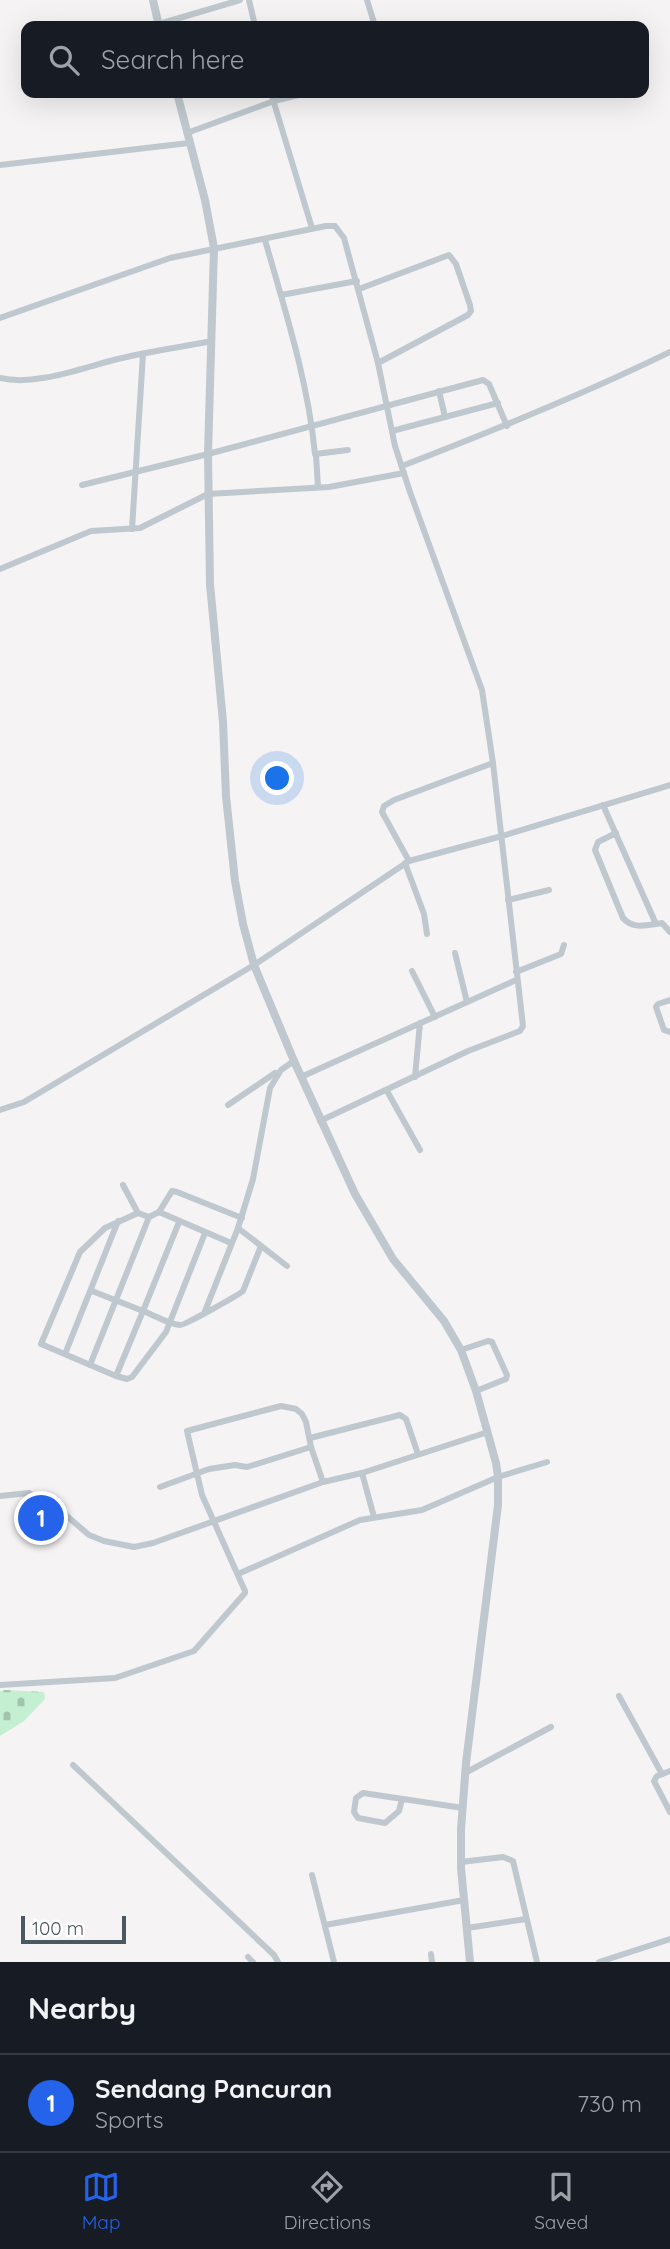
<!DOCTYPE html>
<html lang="en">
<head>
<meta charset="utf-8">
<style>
  body { margin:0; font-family:Quicksand,sans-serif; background:#20242c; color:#f1f3f6 }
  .scale { position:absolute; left:21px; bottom:18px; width:105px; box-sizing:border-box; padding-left:7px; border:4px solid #4b5860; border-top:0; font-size:19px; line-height:24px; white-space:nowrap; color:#4b5860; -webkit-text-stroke:5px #fff; paint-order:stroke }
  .you { position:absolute; left:278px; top:779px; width:24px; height:24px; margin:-18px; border:5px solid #fff; border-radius:50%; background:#1a73e8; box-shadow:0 0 0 10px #1a73e833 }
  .badge { display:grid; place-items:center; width:46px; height:46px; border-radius:50%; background:#2563eb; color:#fff; font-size:23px; font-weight:700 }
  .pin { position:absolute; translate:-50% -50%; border:4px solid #fff; box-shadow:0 2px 7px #0006 }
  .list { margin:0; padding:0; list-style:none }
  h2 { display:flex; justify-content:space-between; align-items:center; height:91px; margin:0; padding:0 28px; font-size:30px }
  h2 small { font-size:23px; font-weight:400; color:#9ea1a6 }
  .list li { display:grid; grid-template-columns:46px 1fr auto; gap:21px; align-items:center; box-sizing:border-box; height:98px; padding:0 28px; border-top:2px solid #363941 }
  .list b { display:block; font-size:26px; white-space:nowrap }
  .list p { margin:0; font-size:23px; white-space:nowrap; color:#9ea1a6 }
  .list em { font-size:23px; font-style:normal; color:#9ea1a6 }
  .icon { flex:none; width:38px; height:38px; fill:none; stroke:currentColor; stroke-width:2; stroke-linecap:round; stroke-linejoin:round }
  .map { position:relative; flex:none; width:670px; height:1962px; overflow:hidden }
  .search { position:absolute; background:#171b24; box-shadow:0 7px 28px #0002; left:21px; right:21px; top:21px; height:77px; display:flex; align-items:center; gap:18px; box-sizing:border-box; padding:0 24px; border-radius:14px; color:#9ea1a6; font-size:26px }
  .sheet { height:189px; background:#171b24 }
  nav { display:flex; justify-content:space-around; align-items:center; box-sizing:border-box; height:98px; border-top:2px solid #363941; background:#171b24; font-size:19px; color:#9ea1a6 }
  nav a { display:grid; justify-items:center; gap:4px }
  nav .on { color:#2563eb }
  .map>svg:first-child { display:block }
</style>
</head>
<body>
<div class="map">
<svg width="670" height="1962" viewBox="0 0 670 1962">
  <defs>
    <pattern id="cemetery-stones" width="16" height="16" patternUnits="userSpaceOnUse" patternTransform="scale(1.75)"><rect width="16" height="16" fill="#c5efd1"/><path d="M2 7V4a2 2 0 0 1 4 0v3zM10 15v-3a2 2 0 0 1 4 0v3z" fill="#a2c4ad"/></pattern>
  </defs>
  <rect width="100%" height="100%" fill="#f5f3f3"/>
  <!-- cemetery -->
  <path fill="url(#cemetery-stones)" d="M5 1690 44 1692 45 1699 24 1721 0 1736V1691Z"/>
  <!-- water -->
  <path fill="#95e0e9" d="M36 1505 56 1522 49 1530H41L28 1514Z"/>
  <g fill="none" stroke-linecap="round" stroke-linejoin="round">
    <!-- minor -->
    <g stroke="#bfc8ce" stroke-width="6">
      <path d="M249 0 255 26"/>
      <path d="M367 0 375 26"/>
      <path d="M159 24 240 0"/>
      <path d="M271 93 312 228"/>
      <path d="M187 133 274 101 307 93"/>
      <path d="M0 165 189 143"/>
      <path d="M265 240C285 310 308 381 315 454L348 450"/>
      <path d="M359 289 449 255 456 264 470 305 471 311 468 315 378 363"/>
      <path d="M281 295 357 281"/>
      <path d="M0 318 170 258 326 226H335L344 238 378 363 395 446 410 492 482 690 493 763 523 1026 520 1031 468 1051 320 1121"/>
      <path d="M0 378C36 387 86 366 122 358 151 351 182 347 212 341"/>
      <path d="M439 391 445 417"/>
      <path d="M392 431 498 403"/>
      <path d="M316 455 318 487"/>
      <path d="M402 466C493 431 582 395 670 352"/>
      <path d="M82 485 208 454 483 380 489 384 507 426"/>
      <path d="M132 529 143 354"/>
      <path d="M0 569 91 531 140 528 208 494 329 487 404 473"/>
      <path d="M603 805 656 924"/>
      <path d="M616 833 598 842 595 850 623 918C633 930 648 925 662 923L670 932"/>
      <path d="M409 861 382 812 384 806 394 800 493 763"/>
      <path d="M405 863 424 914 427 934"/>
      <path d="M508 900 549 890"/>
      <path d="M455 953 467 1002"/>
      <path d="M412 971 435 1017"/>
      <path d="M516 972 561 954 564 945"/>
      <path d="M670 1000 658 1004 656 1007 664 1030 670 1032"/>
      <path d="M301 1077 516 980"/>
      <path d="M415 1077 420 1023"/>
      <path d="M387 1091 420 1150"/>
      <path d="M228 1105 275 1073"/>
      <path d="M0 1110 24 1102 254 965 409 861 502 836 670 785"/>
      <path d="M123 1185 138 1213"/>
      <path d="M159 1212 172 1191 177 1192 242 1218"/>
      <path d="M238 1228 287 1266"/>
      <path d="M231 1243 159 1212 149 1217 138 1213 105 1228 80 1252 41 1344 116 1376 143 1311C154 1315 168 1324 180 1325 183 1326 237 1296 243 1291L261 1246"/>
      <path d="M92 1291 143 1311 179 1222"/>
      <path d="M205 1311 238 1228 253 1179 270 1088 281 1070 294 1061"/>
      <path d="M461 1350 488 1341 492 1342 507 1375 506 1379 476 1391"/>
      <path d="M65 1354 118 1221"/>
      <path d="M90 1365 149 1217"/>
      <path d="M116 1376 127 1379 132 1377 166 1332 205 1233"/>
      <path d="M310 1438 400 1415 406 1419 418 1454"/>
      <path d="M362 1473 374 1517"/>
      <path d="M160 1487 209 1469 235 1465 247 1467 311 1447"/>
      <path d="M0 1496 29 1493 61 1511 89 1535 104 1541 134 1547 153 1543 323 1482 362 1473 488 1432"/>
      <path d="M238 1574 360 1520 422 1510 498 1477 547 1462"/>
      <path d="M0 1685 115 1678 194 1651 245 1593V1591L202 1495 187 1431 281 1406 296 1409 302 1414 306 1422 311 1447 323 1482"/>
      <path d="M619 1696 662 1774"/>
      <path d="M73 1765 274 1955 278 1962"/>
      <path d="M670 1771 657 1776 654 1781 670 1812"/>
      <path d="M465 1773 551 1727"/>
      <path d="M402 1799 399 1811 385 1823 358 1818 354 1812 356 1798 363 1793 463 1808"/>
      <path d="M461 1862 503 1857 513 1861 537 1962"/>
      <path d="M312 1875 334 1962"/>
      <path d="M325 1925 464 1900"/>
      <path d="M467 1928 526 1919"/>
      <path d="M431 1954 432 1962"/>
      <path d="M248 1957 253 1962"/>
      <path d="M599 1962 670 1939"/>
    </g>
    <!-- tertiary -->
    <g stroke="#bfc8ce" stroke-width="8">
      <path d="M153 0 159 26"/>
      <path d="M177 93 205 200 214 248 208 454 210 584 223 722 226 796 235 881 243 924 254 965 294 1061 355 1194 393 1259 444 1321 461 1350 476 1391 496 1463 498 1477V1505L466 1763 461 1829V1868L470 1962"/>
    </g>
  </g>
</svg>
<div class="scale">100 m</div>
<div class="you"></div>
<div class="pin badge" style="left:41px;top:1518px">1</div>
<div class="search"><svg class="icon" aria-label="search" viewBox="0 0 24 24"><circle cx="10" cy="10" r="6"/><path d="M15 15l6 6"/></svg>Search here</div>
</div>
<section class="sheet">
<h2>Nearby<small></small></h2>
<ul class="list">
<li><span class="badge">1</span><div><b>Sendang Pancuran</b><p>Sports</p></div><em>730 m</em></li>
</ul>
</section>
<nav>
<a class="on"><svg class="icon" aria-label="map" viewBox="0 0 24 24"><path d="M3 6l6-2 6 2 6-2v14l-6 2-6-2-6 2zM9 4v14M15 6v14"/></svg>Map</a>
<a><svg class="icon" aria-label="directions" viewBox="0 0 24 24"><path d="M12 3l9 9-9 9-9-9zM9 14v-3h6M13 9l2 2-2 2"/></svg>Directions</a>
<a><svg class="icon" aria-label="saved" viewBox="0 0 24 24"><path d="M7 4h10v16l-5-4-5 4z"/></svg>Saved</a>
</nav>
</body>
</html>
